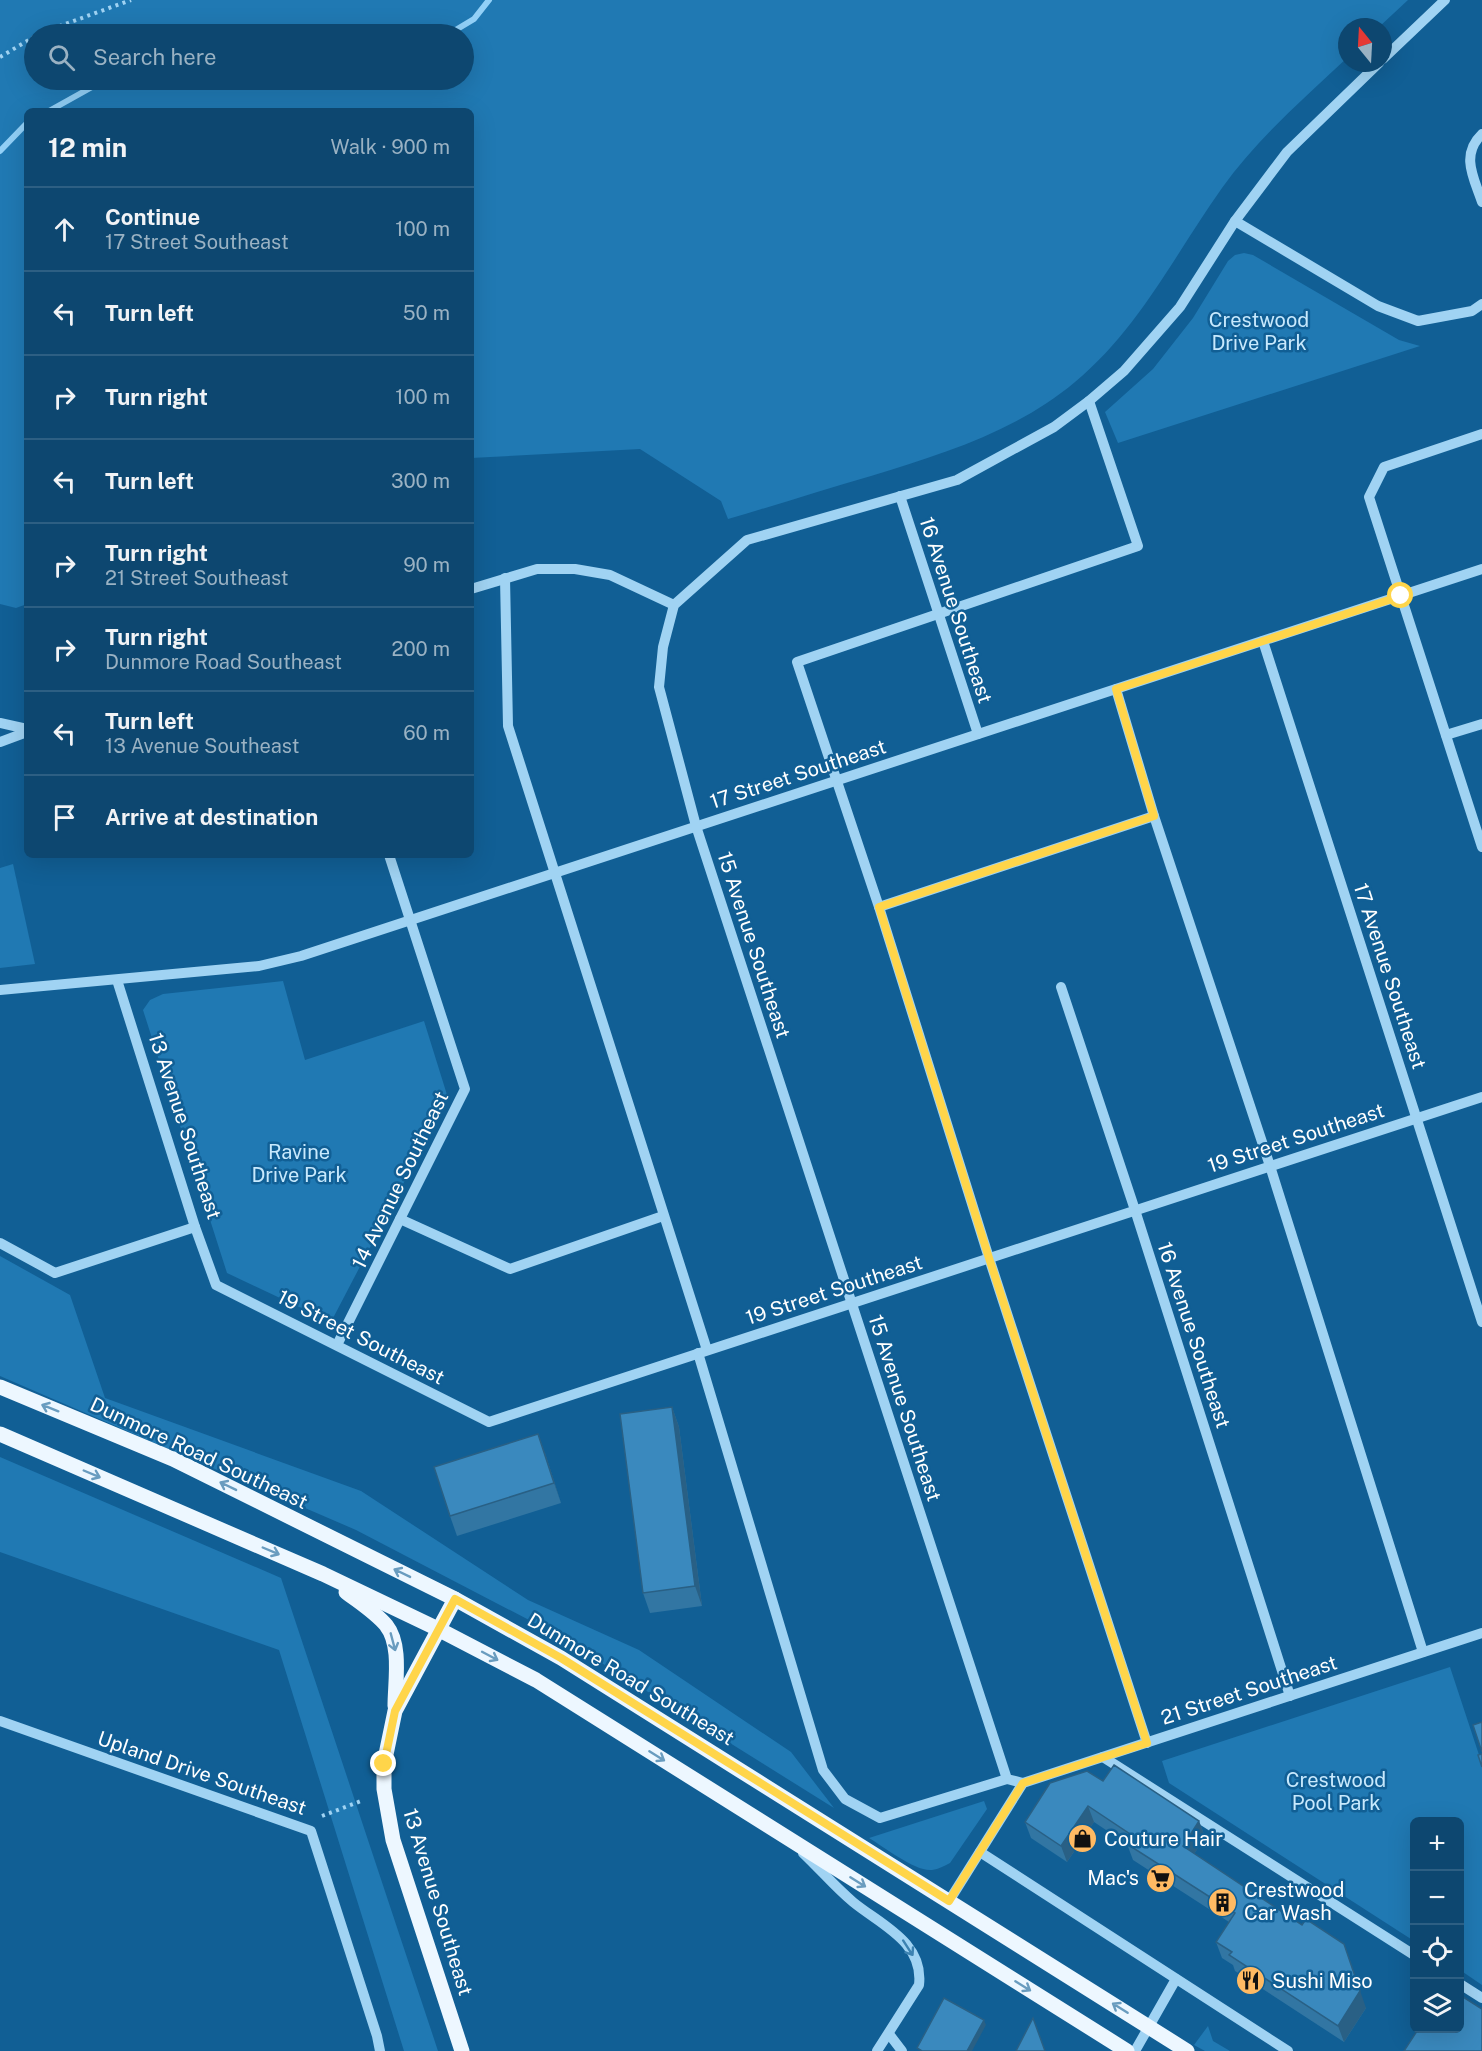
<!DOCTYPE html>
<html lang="en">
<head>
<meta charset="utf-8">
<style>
  body { margin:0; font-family:"Public Sans",sans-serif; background:#164e75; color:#f1f3f6 }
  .controls { position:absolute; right:18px; bottom:18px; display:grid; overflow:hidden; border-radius:9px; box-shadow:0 6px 24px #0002 }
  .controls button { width:54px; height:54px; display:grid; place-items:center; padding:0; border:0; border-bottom:2px solid #2d5f83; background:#0d4770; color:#f1f3f6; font:30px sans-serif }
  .compass { position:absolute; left:1338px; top:18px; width:54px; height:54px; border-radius:50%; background:#0d4770; box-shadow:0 6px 24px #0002; rotate:342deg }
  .stop { position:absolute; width:18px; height:18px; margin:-14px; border:4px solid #ffd54a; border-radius:50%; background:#fff }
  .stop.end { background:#ffd54a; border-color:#fff; box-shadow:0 2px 6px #0008 }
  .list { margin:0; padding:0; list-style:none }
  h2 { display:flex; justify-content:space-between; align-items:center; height:78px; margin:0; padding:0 24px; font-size:26px }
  h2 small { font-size:20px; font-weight:400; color:#9ab2c3 }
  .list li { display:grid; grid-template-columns:39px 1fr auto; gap:18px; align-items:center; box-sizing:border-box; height:84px; padding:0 24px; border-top:2px solid #2d5f83 }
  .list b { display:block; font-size:22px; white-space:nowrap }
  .list p { margin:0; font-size:20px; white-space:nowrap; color:#9ab2c3 }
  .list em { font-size:20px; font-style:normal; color:#9ab2c3 }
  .icon { flex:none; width:33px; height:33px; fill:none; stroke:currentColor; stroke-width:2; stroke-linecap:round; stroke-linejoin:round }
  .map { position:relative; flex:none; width:1482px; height:2051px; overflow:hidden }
  .search { position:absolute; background:#0d4770; box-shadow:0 6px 24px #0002; left:24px; top:24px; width:450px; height:66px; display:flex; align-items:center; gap:15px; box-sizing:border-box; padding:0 21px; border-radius:33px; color:#9ab2c3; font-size:22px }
  .panel { position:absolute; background:#0d4770; box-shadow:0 6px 24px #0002; left:24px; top:108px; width:450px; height:750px; border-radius:9px }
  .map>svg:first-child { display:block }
</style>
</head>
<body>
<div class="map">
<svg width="1482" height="2051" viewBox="0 0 1482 2051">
  <rect width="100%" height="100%" fill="#115f95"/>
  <!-- green -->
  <g fill="#2079b3" fill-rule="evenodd">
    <path d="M0 0H1408L1379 27H1347V58C1303 99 1257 139 1222 188 1175 254 1139 329 1075 382 1017 431 943 454 871 476 823 490 776 505 728 519L721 501 640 449 471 458V111H27V604L16 608 0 604ZM34 34H464V80H34Z"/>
    <path d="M1244 253 1253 255 1399 340 1420 346 1118 443 1105 412 1153 369 1193 318 1228 261 1235 255Z"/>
    <path d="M13 864 35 964 0 968V868Z"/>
    <path d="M283 981 305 1060 424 1021 448 1098 331 1322 227 1273 143 1010 150 1000 163 994Z"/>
    <path d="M0 1256 70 1295 105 1398 361 1491 528 1600 639 1650 791 1752 834 1808 552 1632 356 1530 0 1376Z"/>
    <path d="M0 1457 281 1578 438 2051H404L279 1650 0 1552Z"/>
    <path d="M1450 1667 1482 1764V1985L1460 1970V1822H1414V1941L1169 1783 1162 1761Z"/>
    <path d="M984 1801 987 1809 950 1863C944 1866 939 1869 932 1870 916 1872 884 1847 869 1838Z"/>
    <path d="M1208 2026 1213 2041 1230 2051H1205L1194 2045Z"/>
  </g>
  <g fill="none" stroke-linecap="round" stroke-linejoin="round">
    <!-- stream -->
    <g stroke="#92d0f7" stroke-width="6">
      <path d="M449 34 474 19 489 0"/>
      <path d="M49 111 92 87 110 80"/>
      <path d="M0 151 27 123"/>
    </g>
    <!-- path -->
    <g stroke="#a0d3f3" stroke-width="4" stroke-dasharray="3 4.5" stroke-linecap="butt">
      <path d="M38 34 131 0"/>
      <path d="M0 57 34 37"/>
      <path d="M322 1816 361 1801"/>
    </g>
    <!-- minor -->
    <g stroke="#a0d3f3" stroke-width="10">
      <path d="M1383 59 1445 0"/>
      <path d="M1482 134C1460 155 1474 178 1482 202"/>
      <path d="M1235 221 1378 306 1418 321 1472 311 1482 304"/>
      <path d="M1089 401 1138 546 797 662 879 907 989 1258 1147 1743"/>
      <path d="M1482 434 1384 467 1369 497 1482 847"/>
      <path d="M900 496 978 734"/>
      <path d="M505 578 508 726 707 1350"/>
      <path d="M471 589 537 569H575L610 575 674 605"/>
      <path d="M1263 641 1482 1322"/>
      <path d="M1116 689 1154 816 1270 1166 1423 1652"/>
      <path d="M0 723 27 729"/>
      <path d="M1446 735 1482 724"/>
      <path d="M0 742 27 732"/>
      <path d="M879 907 1154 816"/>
      <path d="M117 980 195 1227 216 1285 489 1422 1482 1097"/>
      <path d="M1061 987 1135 1210 1290 1696"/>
      <path d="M0 990 259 966 301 956 1482 569"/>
      <path d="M400 1219 510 1269 663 1216"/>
      <path d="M0 1243 55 1273 195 1227"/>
      <path d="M337 1345 465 1089 389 855"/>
      <path d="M698 1353 823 1770 845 1799 880 1818 1007 1779"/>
      <path d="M0 1721 311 1831 377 2036 380 2051"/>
      <path d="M1103 1757 1414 1955"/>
      <path d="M1023 1783 1007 1779 696 826 659 687 663 647 674 605 747 540 957 480 1054 427 1089 401 1124 371 1180 307 1235 221 1287 152 1379 63"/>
      <path d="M980 1852 1288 2051"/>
      <path d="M803 1853C820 1869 835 1887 853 1902 881 1925 924 1942 919 1985L877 2051"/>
      <path d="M949 1901 1023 1783 1482 1633"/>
      <path d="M1460 1984 1482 1998"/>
      <path d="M889 2034 902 2051"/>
      <path d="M1135 2051 1176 1979"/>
    </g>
    <!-- major -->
    <g stroke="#edf7ff" stroke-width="15">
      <path d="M0 1387 173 1459 455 1599 561 1658 1187 2051"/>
      <path d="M0 1434 323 1574 438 1629 536 1680 1127 2051"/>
      <path d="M346 1592C359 1602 375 1612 386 1625 402 1645 395 1682 395 1706"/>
      <path d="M455 1599 395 1711 384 1764V1789L393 1840 462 2051"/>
    </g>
  </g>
  <!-- wall -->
  <g fill="#3276a3">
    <path d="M672 1407 679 1427 702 1606 650 1613 643 1593Z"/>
    <path d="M545 1453 561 1503 457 1536 450 1516Z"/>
    <path d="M1103 1781 1199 1821 1205 1837 1194 1854 1366 2008 1344 2042 1235 1971 1233 1965 1222 1958 1216 1942 1229 1922 1133 1860 1127 1844 1094 1822 1067 1862 1031 1838 1025 1822Z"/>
  </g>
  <!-- shaded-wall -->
  <g fill="#296085">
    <path d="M672 1407 679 1427 702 1606 695 1586Z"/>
    <path d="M538 1434 545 1453 561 1503 554 1483Z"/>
    <path d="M1088 1806 1094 1822 1067 1862 1061 1846Z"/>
    <path d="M1199 1821 1205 1837 1189 1862 1183 1846Z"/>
    <path d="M1344 1944 1366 2008 1344 2042 1338 2026Z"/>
    <path d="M984 2020 986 2025 972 2051H967Z"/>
  </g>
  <!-- building -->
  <g fill="#3a89be" stroke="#296085" stroke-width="1.5">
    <path d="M672 1407 695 1586 643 1593 620 1414Z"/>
    <path d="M538 1434 554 1483 450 1516 434 1467Z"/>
    <path d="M1482 1722V1752L1473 1725Z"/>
    <path d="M1482 1754V1767L1478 1755Z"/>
    <path d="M1114 1765 1199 1821 1183 1846 1302 1925 1306 1919 1344 1944 1360 1991 1338 2026 1229 1955 1232 1952 1216 1942 1235 1913 1127 1844 1133 1836 1088 1806 1061 1846 1025 1822 1050 1783 1087 1771 1103 1781Z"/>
    <path d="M1460 1995 1482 2009V2051H1404L1419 2028H1460Z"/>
    <path d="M944 1998 984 2020 967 2051H922L917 2048Z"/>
    <path d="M1033 2018 1045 2051H1016Z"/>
  </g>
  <!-- one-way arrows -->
  <defs><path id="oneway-shaft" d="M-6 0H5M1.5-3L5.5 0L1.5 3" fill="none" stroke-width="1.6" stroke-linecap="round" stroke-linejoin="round" transform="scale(1.5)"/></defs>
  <g stroke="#699cbf">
    <use href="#oneway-shaft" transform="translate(50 1408) rotate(-158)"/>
    <use href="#oneway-shaft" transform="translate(92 1474) rotate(23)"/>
    <use href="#oneway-shaft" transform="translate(228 1486) rotate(-154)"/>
    <use href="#oneway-shaft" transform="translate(271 1551) rotate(23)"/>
    <use href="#oneway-shaft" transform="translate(402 1573) rotate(-154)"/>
    <use href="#oneway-shaft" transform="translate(393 1642) rotate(75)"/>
    <use href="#oneway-shaft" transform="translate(490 1656) rotate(28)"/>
    <use href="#oneway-shaft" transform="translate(657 1756) rotate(32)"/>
    <use href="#oneway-shaft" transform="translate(858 1882) rotate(32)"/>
    <use href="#oneway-shaft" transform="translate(1023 1986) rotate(32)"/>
    <use href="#oneway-shaft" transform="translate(1120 2008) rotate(-148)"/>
  </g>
  <use stroke="#3c82b1" href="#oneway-shaft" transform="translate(908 1948) rotate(57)"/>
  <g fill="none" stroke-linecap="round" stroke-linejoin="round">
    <!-- route -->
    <path stroke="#ffd54a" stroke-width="8" d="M384 1764 395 1711 455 1599 561 1658 949 1901 1023 1783 1147 1743 989 1258 879 907 1154 816 1116 689 1401 596"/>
  </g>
  <!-- icons -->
  <defs>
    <symbol id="shop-disc" viewBox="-11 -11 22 22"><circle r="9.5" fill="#ffba63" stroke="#115f95"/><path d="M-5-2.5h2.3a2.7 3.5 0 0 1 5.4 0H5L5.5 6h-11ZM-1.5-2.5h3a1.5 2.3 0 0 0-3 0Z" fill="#111"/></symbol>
    <symbol id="supermarket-disc" viewBox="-11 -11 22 22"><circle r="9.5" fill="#ffba63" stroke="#115f95"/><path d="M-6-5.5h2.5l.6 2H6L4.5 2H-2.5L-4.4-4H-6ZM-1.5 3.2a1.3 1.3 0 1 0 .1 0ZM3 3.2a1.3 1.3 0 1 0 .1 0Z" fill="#111"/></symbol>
    <symbol id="building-disc" viewBox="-11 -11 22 22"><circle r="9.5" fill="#ffba63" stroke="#115f95"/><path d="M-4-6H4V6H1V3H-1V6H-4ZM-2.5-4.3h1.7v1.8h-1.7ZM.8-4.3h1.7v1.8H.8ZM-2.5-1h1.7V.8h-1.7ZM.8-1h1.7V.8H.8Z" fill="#111"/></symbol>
    <symbol id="restaurant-disc" viewBox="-11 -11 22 22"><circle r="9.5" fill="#ffba63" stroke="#115f95"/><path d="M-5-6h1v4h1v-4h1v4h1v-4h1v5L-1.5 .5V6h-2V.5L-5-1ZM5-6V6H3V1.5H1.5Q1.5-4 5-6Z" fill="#111"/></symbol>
  </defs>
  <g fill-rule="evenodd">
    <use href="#shop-disc" x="1066" y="1822" width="33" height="33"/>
    <use href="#supermarket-disc" x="1144" y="1862" width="33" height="33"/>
    <use href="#building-disc" x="1206" y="1886" width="33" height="33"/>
    <use href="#restaurant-disc" x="1234" y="1964" width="33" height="33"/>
  </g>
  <g text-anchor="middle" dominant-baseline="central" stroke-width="5" stroke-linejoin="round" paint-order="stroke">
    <!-- park labels -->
    <g font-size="20" fill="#c8e9fd" stroke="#115f95">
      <text x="1259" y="320">Crestwood<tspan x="1259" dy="23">Drive Park</tspan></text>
      <text x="299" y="1152">Ravine<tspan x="299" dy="23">Drive Park</tspan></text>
      <text x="1336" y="1780">Crestwood<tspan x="1336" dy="23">Pool Park</tspan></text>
    </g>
    <!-- street labels -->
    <g font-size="20" fill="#fff" stroke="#115f95">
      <text transform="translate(956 610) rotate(72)">16 Avenue Southeast</text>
      <text transform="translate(798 774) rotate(-18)">17 Street Southeast</text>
      <text transform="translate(754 945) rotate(72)">15 Avenue Southeast</text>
      <text transform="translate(1390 976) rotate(72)">17 Avenue Southeast</text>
      <text transform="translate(185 1126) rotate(72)">13 Avenue Southeast</text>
      <text transform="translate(1296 1138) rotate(-18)">19 Street Southeast</text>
      <text transform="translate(400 1180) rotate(-64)">14 Avenue Southeast</text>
      <text transform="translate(834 1290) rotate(-18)">19 Street Southeast</text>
      <text transform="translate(1194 1335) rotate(72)">16 Avenue Southeast</text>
      <text transform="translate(361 1337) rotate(27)">19 Street Southeast</text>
      <text transform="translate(905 1408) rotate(72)">15 Avenue Southeast</text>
      <text transform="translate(199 1453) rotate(25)">Dunmore Road Southeast</text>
      <text transform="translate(631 1679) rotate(31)">Dunmore Road Southeast</text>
      <text transform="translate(1249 1690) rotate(-18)">21 Street Southeast</text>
      <text transform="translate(202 1773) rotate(19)">Upland Drive Southeast</text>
      <text transform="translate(438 1902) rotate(73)">13 Avenue Southeast</text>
    </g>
    <!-- poi labels -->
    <g font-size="20" fill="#fff" stroke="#115f95" text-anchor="start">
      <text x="1104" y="1839">Couture Hair</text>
      <text x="1139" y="1878" text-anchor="end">Mac's</text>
      <text x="1244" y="1890">Crestwood<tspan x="1244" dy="23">Car Wash</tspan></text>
      <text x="1272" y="1981">Sushi Miso</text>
    </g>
  </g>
</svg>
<div class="controls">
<button>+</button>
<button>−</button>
<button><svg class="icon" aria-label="locate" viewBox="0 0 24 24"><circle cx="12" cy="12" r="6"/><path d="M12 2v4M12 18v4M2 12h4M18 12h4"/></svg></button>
<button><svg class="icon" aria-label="layers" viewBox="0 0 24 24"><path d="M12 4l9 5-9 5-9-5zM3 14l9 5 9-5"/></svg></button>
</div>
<svg class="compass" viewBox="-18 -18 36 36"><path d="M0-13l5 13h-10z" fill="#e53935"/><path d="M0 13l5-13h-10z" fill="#9ab2c3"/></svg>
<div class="stop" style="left:1401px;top:596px"></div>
<div class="stop end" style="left:384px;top:1764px"></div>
<div class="search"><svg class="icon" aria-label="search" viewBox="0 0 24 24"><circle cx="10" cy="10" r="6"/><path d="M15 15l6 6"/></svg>Search here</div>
<section class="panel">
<h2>12 min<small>Walk · 900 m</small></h2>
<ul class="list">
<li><svg class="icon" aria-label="ahead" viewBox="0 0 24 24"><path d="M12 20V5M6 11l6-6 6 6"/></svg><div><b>Continue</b><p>17 Street Southeast</p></div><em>100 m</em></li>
<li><svg class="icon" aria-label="left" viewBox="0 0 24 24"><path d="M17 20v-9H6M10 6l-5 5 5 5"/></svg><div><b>Turn left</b></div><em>50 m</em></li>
<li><svg class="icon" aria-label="right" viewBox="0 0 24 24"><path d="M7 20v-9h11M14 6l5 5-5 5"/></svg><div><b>Turn right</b></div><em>100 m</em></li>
<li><svg class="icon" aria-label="left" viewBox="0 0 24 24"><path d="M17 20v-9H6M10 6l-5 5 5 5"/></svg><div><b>Turn left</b></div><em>300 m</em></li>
<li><svg class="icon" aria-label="right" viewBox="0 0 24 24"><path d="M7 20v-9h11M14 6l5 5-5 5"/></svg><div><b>Turn right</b><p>21 Street Southeast</p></div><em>90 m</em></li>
<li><svg class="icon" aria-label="right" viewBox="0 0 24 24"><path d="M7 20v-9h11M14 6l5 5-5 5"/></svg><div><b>Turn right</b><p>Dunmore Road Southeast</p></div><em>200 m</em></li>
<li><svg class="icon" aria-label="left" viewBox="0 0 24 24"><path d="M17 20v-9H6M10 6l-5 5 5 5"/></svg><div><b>Turn left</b><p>13 Avenue Southeast</p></div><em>60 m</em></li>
<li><svg class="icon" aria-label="arrive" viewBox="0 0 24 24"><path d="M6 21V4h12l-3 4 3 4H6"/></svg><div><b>Arrive at destination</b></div></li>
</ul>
</section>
</div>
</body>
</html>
